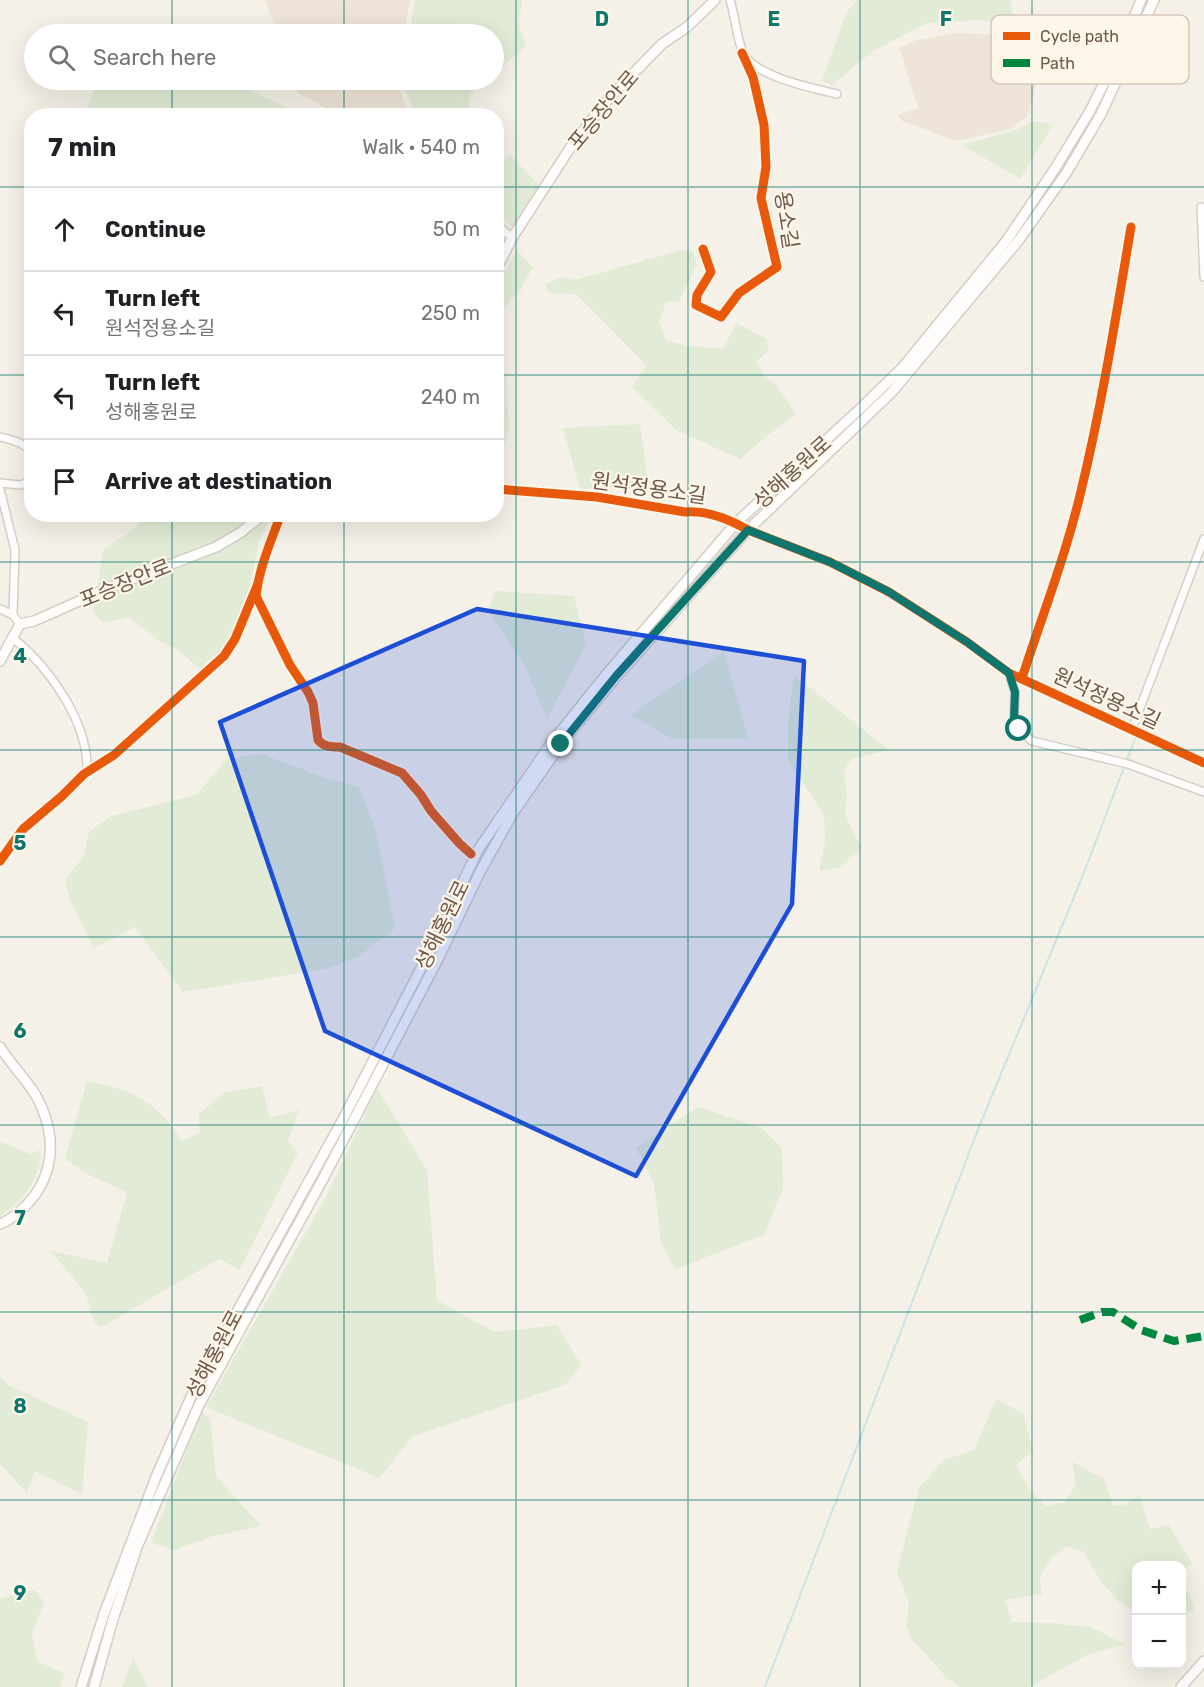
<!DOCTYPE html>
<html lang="en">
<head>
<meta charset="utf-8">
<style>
  body { margin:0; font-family:Rubik,"Noto Sans KR",sans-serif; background:#f2f2f2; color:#202124 }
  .controls { position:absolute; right:18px; bottom:18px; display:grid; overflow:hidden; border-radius:12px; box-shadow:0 6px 24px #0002 }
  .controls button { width:54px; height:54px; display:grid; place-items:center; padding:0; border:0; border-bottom:2px solid #e0e0e0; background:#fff; color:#202124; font:30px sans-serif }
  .stop { position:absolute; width:18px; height:18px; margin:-14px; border:4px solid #0f766e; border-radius:50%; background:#fff }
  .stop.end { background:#0f766e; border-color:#fff; box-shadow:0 2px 6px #0008 }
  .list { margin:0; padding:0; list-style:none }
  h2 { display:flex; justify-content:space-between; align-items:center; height:78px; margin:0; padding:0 24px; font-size:26px }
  h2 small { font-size:20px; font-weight:400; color:#757577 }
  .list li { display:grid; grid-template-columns:39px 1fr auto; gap:18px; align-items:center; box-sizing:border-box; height:84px; padding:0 24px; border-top:2px solid #e0e0e0 }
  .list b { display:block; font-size:22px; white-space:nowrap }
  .list p { margin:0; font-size:20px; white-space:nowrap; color:#757577 }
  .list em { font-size:20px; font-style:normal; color:#757577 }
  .icon { flex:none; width:33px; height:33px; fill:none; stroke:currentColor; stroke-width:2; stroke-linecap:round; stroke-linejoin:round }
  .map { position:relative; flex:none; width:1204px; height:1687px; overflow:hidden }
  .search { position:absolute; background:#fff; box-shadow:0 6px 24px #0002; left:24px; top:24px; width:480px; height:66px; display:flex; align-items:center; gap:15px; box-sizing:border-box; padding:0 21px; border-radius:33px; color:#757577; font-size:22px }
  .panel { position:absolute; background:#fff; box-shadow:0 6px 24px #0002; left:24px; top:108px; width:480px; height:414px; border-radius:24px }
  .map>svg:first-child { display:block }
</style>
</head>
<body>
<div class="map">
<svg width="1204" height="1687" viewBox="0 0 1204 1687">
  <rect width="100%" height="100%" fill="#f5f1e9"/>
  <!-- residential -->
  <g fill="#eee4d7">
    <path d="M265 0H410L404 34H278Z"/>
    <path d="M956 33 1015 35 1046 41 1028 116 1010 129 956 141 902 121 898 115 918 108 899 47 917 40Z"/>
    <path d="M293 80H396L409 115H338L298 93Z"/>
  </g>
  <!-- green -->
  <g fill="#e1ebd5">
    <path d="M415 0H522L519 25 526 46 494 74V34H409Z"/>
    <path d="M857 0H1010L1015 25 977 20 927 23 873 51 832 85 822 81 846 13Z"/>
    <path d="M98 80H227L286 107 299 115H84Z"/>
    <path d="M402 80H488L470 94 468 116 415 115Z"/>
    <path d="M1032 121 1053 125 1020 179 962 145 1019 129Z"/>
    <path d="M510 155 540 186 512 227 496 212 497 166 498 167Z"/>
    <path d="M681 250 693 251 697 265 679 301 666 302 659 322 666 340 688 346 723 349 736 323 767 339 768 351 756 362 764 376 777 386 796 414 768 435 740 459 676 430 632 387 647 366 576 294 549 293 545 285 561 277 575 280Z"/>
    <path d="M517 251 533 267 519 291 498 315 497 351V284Z"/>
    <path d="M496 356 506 377 509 428 499 466H497Z"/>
    <path d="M640 424 648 485 580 489 563 428Z"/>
    <path d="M140 515H272L259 542 250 585 231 645 201 670 178 650 158 640 129 617 104 623 93 612 103 550 137 527Z"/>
    <path d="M495 591 574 596 586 644 547 719 526 668 488 611Z"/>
    <path d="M724 651 748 739H672L631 715Z"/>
    <path d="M794 675 889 750 851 759 844 771 847 794 845 813 853 833 863 847 839 868 819 871 825 841 824 815 788 760V721Z"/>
    <path d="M261 754 326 778 359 787 376 832 395 928 358 957 325 969 183 992 135 927 94 948 70 899 65 880 84 856 89 832 111 816 196 795 227 759Z"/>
    <path d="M87 1081C134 1091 156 1100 182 1141L200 1133 199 1114 224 1093 262 1086 270 1118 299 1110 288 1141 298 1152 240 1270 219 1259 101 1327 94 1322 86 1294 51 1251 107 1263 127 1192 89 1175 65 1159Z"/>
    <path d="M377 1088 427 1170 437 1300 494 1332 557 1325 581 1365 565 1385 413 1436 379 1478 206 1407 326 1197Z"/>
    <path d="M698 1107 762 1128 782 1148 783 1188 764 1235 675 1269 661 1241 654 1184 636 1148Z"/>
    <path d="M0 1141 30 1154 41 1150C41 1179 23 1200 0 1216Z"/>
    <path d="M0 1377 8 1385 88 1422 82 1494 35 1471 27 1493 0 1464Z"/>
    <path d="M996 1399 1023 1413 1033 1451 1016 1465 1030 1490 1046 1506 1065 1502 1076 1484 1072 1462 1104 1479 1113 1505H1124L1140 1496 1150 1529 1169 1525 1192 1564 1182 1571V1566H1136V1611L1119 1602 1099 1579 1084 1552 1066 1546 1051 1559 1039 1578 1042 1594 1005 1600 1012 1622 1052 1623 1091 1627 1124 1644 1087 1655 1029 1687H960L947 1678 911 1638 906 1625 909 1603 897 1571 919 1488 944 1460 974 1450Z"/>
    <path d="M201 1412 210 1418 216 1476 261 1526 213 1536 175 1550 151 1543Z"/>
    <path d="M1182 1584 1188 1592 1194 1609 1182 1617Z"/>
    <path d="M34 1590 44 1602 32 1633 37 1661 64 1673 60 1687H0V1599Z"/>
    <path d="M133 1657 148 1687H122Z"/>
  </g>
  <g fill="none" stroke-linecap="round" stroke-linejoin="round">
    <!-- stream -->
    <path stroke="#cce2e4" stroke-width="2" d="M765 1687 977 1132 1081 880 1135 739"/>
    <defs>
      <g id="street">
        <path d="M730 0C735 16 736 34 742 50 750 76 813 88 837 94"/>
        <path d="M1201 207 1204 277"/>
        <path d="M496 224 512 238"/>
        <path d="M703 249 711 272 697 295 696 305 721 317 739 293 777 267 761 198 766 167 764 125 753 77 742 53"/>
        <path d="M0 437C12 440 25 442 32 454"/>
        <path d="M0 483 20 485 32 481"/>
        <path d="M0 489 15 550 13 615"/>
        <path d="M281 514C271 541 259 568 256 596L290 665 308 692 313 703 318 740C324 747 331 747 340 747L402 773 421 795 431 811 459 843 471 854"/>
        <path d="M0 609 13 615 20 624"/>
        <path d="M13 638C50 668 89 723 87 772"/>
        <path d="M1009 673 1015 692 1014 718 1019 729 1032 741 1128 764 1204 792"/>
        <path d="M1022 678C1042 616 1066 555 1081 491 1102 405 1116 316 1131 227"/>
        <path d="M1132 729 1204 539"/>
        <path d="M0 861 23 829 62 796 84 774 114 755 224 656 235 639 255 592"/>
      </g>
      <g id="secondary">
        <path d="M496 270 512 238 572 145 609 98 662 44 687 27 715 0"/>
        <path d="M496 489 597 497 685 512C707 510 729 519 748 530L830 562 889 592 967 642 1009 673 1204 763"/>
        <path d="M0 661 20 624 34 621 104 590 216 547 240 533 264 514"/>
        <path d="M0 1047C13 1068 33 1085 42 1108 58 1146 51 1185 19 1212 13 1217 8 1221 0 1224"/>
        <path d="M81 1687 104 1614 156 1477 194 1390 342 1121 432 947 478 850 552 742 605 676 736 523 862 407 902 368 1007 240 1056 167 1090 111 1122 47 1141 0"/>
        <path d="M94 1687 113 1619 137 1547 199 1405 323 1179 438 959 481 870 513 813 561 744 617 676 748 530 892 392 1019 240 1067 172 1101 114 1154 0"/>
        <path d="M1181 1687 1204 1661"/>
      </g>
    </defs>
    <!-- street casing -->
    <use href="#street" stroke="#d4cec7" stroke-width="10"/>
    <!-- secondary casing -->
    <use href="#secondary" stroke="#d4cdc6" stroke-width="12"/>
    <!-- street -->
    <use href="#street" stroke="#fefdfc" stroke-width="7"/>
    <!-- secondary -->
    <use href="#secondary" stroke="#fefdfc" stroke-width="9"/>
    <!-- quiet -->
    <path stroke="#00873e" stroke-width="8" stroke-dasharray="15 8" stroke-linecap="butt" d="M1080 1320 1102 1312H1113L1141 1330 1174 1341 1204 1336"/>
    <defs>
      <g id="cycleway">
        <path d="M703 249 711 272 697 295 696 305 721 317 739 293 777 267 761 198 766 167 764 125 753 77 742 53"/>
        <path d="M496 489 597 497 685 512C707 510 729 519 748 530L830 562 889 592 967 642 1009 673 1204 763"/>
        <path d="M281 514C271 541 259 568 256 596L290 665 308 692 313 703 318 740C324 747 331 747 340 747L402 773 421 795 431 811 459 843 471 854"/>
        <path d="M1022 678C1042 616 1066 555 1081 491 1102 405 1116 316 1131 227"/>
        <path d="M0 861 23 829 62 796 84 774 114 755 224 656 235 639 257 586"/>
      </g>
    </defs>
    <!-- cycleway casing -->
    <use href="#cycleway" stroke="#fdf6e9" stroke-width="13"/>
    <!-- cycleway -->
    <use href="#cycleway" stroke="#e8590c" stroke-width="9"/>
  </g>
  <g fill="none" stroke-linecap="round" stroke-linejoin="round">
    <!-- route -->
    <path stroke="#0f766e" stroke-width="8" d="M561 744 616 676 748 530 830 562 889 592 967 642 1009 673 1015 692 1014 718 1019 729"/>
  </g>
  <!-- marked area -->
  <path fill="#1d4ed8" fill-opacity="0.2" stroke="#1d4ed8" stroke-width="4.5" stroke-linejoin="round" d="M477 609 804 661 792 904 636 1176 325 1031 220 722Z"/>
  <!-- grid -->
  <path fill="none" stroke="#0f766e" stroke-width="1.5" stroke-opacity="0.55" d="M172 0V34M344 0V34M516 0V1687M688 0V1687M860 0V1687M1032 0V1687M172 80V116M344 80V116M0 187H32M496 187H1204M0 375H32M496 375H1204M172 514V1687M344 514V1687M0 562H1204M0 750H1204M0 937H1204M0 1125H1204M0 1312H1204M0 1500H1204"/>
  <g text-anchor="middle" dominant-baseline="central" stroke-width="4.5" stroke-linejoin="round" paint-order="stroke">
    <!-- street labels -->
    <g font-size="21" fill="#70594c" stroke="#fdf6e9">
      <text transform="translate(603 110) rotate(-50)">포승장안로</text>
      <text transform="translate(787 220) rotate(81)">용소길</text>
      <text transform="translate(792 472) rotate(-42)">성해홍원로</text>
      <text transform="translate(649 488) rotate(8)">원석정용소길</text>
      <text transform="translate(125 583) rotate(-22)">포승장안로</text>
      <text transform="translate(1107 698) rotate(25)">원석정용소길</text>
      <text transform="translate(442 925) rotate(-64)">성해홍원로</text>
      <text transform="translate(214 1354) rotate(-62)">성해홍원로</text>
    </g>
  </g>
  <!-- legend -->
  <rect x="991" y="15" width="198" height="69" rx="9" fill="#fdf6e9" stroke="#d3c7ba" stroke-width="1.5"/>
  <rect x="1003" y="32" width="27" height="8" fill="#e8590c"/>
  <rect x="1003" y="59" width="27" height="8" fill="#00873e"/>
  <g font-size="16" fill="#70594c">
    <text x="1040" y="42">Cycle path</text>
    <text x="1040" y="69">Path</text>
  </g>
  <g font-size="20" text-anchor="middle" font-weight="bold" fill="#0f766e" stroke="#fdf6e9" stroke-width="4.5" stroke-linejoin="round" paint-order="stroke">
    <text x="602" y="26">D</text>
    <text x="774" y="26">E</text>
    <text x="946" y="26">F</text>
    <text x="20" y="663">4</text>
    <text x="20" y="850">5</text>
    <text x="20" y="1038">6</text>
    <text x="20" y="1225">7</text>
    <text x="20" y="1413">8</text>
    <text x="20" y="1600">9</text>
  </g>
</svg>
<div class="controls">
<button>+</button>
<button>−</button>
</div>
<div class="stop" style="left:1019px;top:729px"></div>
<div class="stop end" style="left:561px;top:744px"></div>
<div class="search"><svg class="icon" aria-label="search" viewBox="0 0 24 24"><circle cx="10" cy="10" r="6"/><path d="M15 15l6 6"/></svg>Search here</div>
<section class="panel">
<h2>7 min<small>Walk · 540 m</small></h2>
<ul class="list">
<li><svg class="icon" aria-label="ahead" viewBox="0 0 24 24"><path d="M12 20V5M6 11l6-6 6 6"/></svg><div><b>Continue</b></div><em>50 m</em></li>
<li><svg class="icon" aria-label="left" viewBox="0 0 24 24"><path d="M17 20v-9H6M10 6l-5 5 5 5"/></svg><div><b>Turn left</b><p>원석정용소길</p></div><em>250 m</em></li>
<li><svg class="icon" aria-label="left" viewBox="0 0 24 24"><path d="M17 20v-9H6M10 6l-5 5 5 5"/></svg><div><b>Turn left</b><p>성해홍원로</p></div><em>240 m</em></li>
<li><svg class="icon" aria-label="arrive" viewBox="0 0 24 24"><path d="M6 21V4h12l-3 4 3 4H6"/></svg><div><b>Arrive at destination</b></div></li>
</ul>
</section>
</div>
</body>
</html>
